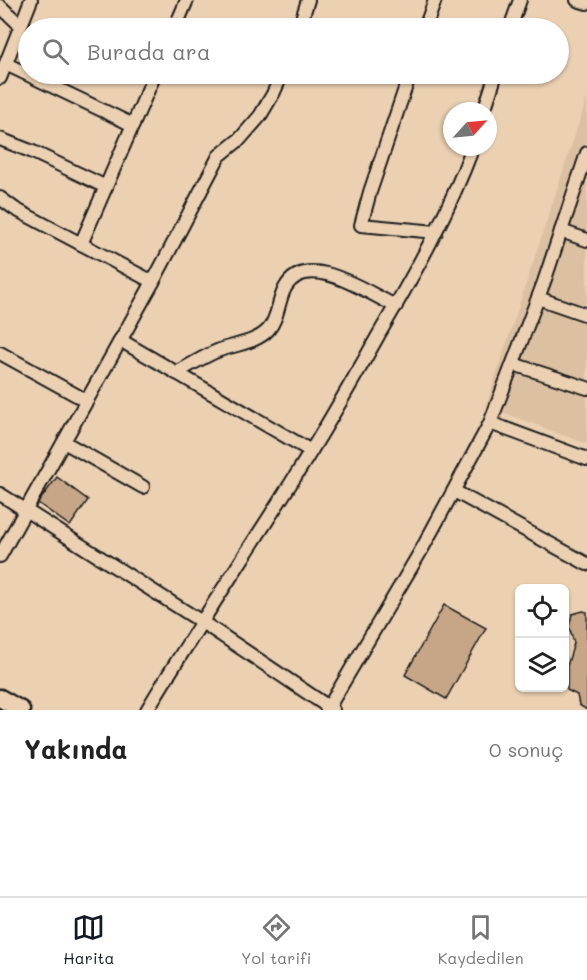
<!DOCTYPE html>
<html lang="tr">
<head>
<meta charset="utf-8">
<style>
  body { margin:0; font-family:Mali,sans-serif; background:#f6f6f6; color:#222 }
  .controls { position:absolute; right:18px; bottom:18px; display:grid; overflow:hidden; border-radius:9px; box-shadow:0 2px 4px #0004 }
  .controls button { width:54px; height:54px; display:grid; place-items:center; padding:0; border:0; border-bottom:2px solid #e0e0e0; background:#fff; color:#222; font:30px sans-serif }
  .compass { position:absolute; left:443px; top:102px; width:54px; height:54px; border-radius:50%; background:#fff; box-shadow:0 2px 4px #0004; rotate:63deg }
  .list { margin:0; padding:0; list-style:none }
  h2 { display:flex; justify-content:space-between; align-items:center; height:78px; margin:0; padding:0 24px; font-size:26px }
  h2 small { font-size:20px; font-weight:400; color:#767676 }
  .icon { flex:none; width:33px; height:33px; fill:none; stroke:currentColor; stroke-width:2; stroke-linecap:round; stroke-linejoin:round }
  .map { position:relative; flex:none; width:587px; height:710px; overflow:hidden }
  .search { position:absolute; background:#fff; box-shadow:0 2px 4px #0004; left:18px; right:18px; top:18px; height:66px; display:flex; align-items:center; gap:15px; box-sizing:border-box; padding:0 21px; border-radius:33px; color:#767676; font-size:22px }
  .sheet { height:186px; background:#fff }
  nav { display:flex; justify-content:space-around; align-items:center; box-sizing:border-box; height:84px; border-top:2px solid #e0e0e0; background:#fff; font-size:16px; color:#767676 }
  nav a { display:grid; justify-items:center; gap:3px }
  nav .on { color:#111827 }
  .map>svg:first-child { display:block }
</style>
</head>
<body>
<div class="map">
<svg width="587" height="710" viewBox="0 0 587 710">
  <rect width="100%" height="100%" fill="#ebd0b2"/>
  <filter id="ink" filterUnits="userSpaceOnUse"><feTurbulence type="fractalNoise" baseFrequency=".0167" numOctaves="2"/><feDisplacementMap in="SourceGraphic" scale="12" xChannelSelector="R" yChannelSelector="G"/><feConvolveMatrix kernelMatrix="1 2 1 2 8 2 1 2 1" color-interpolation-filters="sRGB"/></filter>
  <g filter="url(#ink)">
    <!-- built -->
    <path fill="#dcc0a2" d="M587 98V444L486 406Z"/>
    <!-- building -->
    <g fill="#c6a686" stroke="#1c1c1c" stroke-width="1.5">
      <path d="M57 477 88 500 70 526 38 503Z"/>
      <path d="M444 605 486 628 446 699 405 675Z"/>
      <path d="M583 611 587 612V710L579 705 577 695 567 690V666L574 643 569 626 572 614Z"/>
    </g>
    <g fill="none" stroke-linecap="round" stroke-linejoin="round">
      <defs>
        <g id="minor">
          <path d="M577 0 587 3"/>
          <path d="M0 6 21 26"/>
          <path d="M175 28 187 0"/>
          <path d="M299 28 308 0"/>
          <path d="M425 28 435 0"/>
          <path d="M510 28 520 0"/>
          <path d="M6 64 133 125"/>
          <path d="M410 74 370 192 361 225 436 232"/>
          <path d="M0 78 31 0"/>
          <path d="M484 111 496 74"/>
          <path d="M0 139 33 152 106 187"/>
          <path d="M0 198 15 209 153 282"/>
          <path d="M561 231 587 240"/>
          <path d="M81 244 155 74"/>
          <path d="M538 298 587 315"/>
          <path d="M120 340 311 451"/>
          <path d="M0 353 87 401"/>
          <path d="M513 364 587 388"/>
          <path d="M176 373C190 365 203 357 217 351 232 345 256 343 268 330 278 319 278 301 285 288 307 248 370 295 396 306"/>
          <path d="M490 423 587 459"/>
          <path d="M64 442 143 487"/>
          <path d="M454 491 587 564"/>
          <path d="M0 494 202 622 333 710"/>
          <path d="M0 556 153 282 219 156 240 139 260 116 273 94 282 74"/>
          <path d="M147 710C193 633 243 559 291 483 322 435 351 384 379 334 415 273 448 214 473 147"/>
          <path d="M327 710 422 549 490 423 544 282 587 153"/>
        </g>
        <path id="major" d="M0 698 21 710"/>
      </defs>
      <!-- minor casing -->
      <use href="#minor" stroke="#1c1c1c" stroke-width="16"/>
      <!-- major casing -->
      <use href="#major" stroke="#1c1c1c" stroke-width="21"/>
      <!-- minor -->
      <use href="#minor" stroke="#ebd0b2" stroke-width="12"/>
      <!-- major -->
      <use href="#major" stroke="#ebd0b2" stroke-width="16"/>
    </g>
  </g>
</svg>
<div class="controls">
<button><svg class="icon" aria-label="locate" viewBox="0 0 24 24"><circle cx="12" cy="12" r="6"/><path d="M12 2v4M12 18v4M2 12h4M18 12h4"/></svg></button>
<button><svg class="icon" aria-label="layers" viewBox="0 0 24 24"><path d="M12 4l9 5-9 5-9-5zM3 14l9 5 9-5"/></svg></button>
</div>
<svg class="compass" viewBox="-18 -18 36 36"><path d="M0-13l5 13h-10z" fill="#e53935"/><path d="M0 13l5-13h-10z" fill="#767676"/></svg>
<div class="search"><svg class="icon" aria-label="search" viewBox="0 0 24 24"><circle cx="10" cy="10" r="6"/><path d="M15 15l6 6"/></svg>Burada ara</div>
</div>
<section class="sheet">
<h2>Yakında<small>0 sonuç</small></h2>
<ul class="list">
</ul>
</section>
<nav>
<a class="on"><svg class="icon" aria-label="map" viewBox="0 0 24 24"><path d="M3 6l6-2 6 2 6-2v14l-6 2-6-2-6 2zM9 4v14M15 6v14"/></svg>Harita</a>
<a><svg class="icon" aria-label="directions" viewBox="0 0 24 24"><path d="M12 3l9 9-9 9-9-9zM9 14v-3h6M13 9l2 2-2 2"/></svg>Yol tarifi</a>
<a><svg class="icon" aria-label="saved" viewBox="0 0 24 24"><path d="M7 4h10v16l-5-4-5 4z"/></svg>Kaydedilen</a>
</nav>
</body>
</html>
